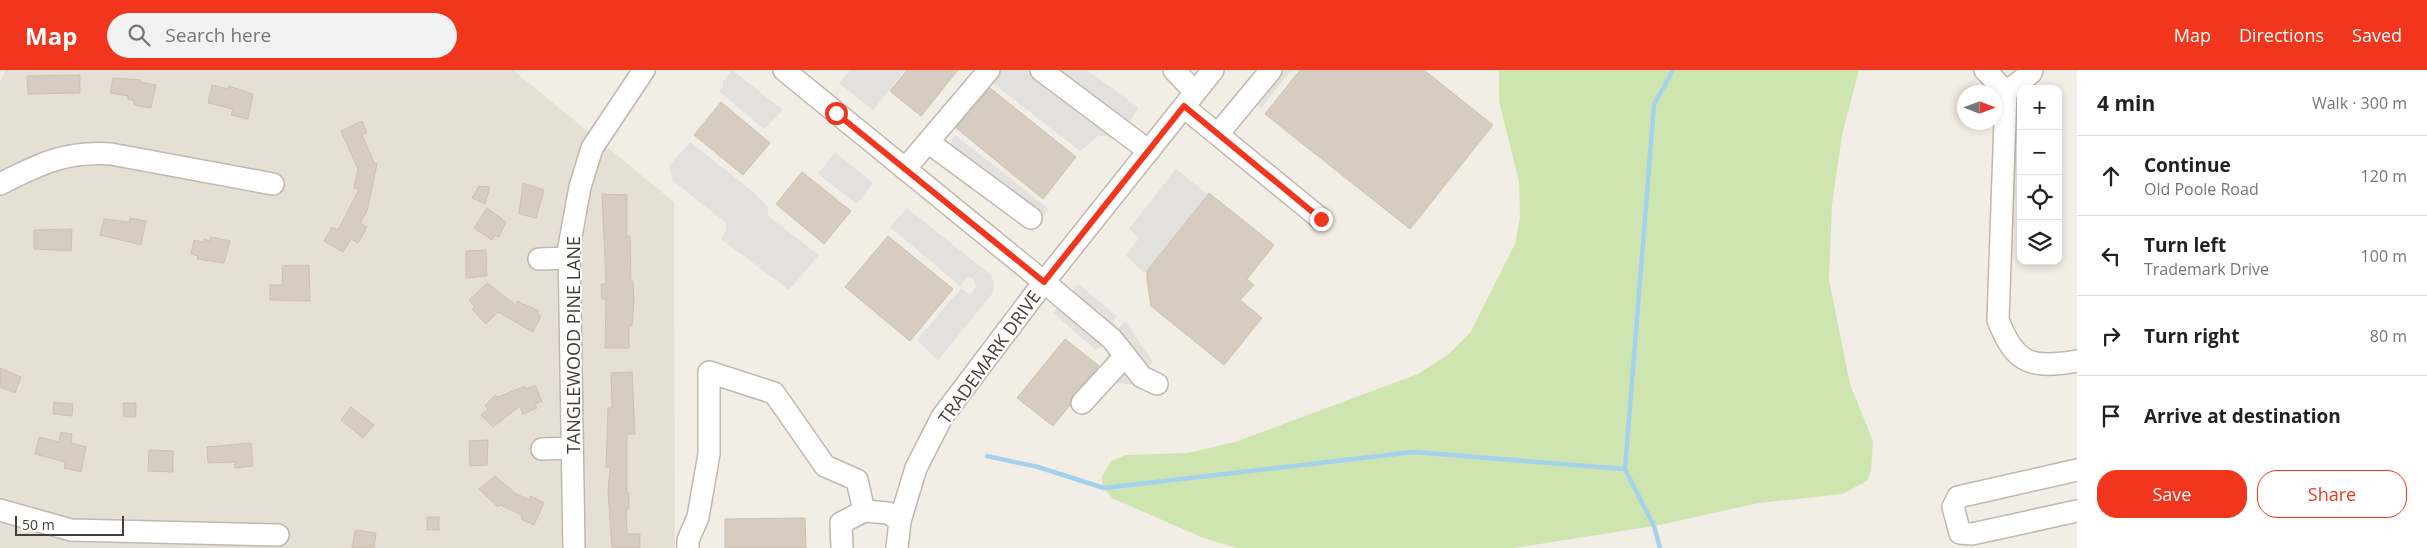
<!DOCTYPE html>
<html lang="en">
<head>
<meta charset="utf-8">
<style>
  body { margin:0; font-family:"Open Sans",sans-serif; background:#f2f2f2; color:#222 }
  .controls { position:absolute; right:15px; top:15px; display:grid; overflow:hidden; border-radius:10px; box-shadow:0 2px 8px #0003 }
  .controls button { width:45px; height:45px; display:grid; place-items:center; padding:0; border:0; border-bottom:1px solid #e0e0e0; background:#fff; color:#222; font:25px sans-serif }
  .compass { position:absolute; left:1957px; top:15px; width:45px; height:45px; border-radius:50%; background:#fff; box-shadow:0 2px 8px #0003; rotate:90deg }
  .scale { position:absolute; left:15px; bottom:12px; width:109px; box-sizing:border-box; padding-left:5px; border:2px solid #443e35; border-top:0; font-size:14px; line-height:18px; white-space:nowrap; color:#443e35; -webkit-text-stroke:4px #fff; paint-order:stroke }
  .stop { position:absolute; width:15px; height:15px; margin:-11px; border:4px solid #f2351d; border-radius:50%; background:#fff }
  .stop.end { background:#f2351d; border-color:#fff; box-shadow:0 1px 5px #0008 }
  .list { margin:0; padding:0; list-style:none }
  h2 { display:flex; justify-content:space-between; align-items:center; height:65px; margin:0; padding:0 20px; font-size:21px }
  h2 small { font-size:16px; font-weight:400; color:#767676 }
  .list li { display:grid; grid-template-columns:32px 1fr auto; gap:15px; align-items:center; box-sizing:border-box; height:80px; padding:0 20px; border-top:1px solid #e0e0e0 }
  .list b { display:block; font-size:19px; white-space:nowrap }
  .list p { margin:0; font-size:16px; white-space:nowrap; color:#767676 }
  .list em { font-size:16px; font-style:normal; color:#767676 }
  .actions { display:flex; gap:10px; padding:15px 20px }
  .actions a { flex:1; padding:11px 0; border:1px solid #f2351d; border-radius:20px; text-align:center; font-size:18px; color:#f2351d }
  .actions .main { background:#f2351d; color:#fff }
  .icon { flex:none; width:28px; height:28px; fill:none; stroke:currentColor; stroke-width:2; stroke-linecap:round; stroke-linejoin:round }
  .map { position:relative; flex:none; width:2077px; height:478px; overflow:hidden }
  header { display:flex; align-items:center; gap:30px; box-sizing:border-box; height:70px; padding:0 25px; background:#f2351d; color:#fff }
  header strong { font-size:24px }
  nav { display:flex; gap:28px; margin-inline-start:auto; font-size:18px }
  .search { width:350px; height:45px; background:#f2f2f2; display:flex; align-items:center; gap:12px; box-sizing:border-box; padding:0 18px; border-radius:28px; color:#767676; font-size:19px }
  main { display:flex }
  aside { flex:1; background:#fff }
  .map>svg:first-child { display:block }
</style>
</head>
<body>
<header>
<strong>Map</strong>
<div class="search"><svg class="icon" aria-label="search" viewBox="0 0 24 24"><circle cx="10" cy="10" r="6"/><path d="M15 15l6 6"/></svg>Search here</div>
<nav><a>Map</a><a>Directions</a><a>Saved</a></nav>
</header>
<main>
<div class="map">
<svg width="2077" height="478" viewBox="0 0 2077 478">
  <rect width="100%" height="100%" fill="#f2eee6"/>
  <!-- residential -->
  <path fill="#e6e0d4" d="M6 0H513L674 132 675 478H0V12Z"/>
  <!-- green -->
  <path fill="#cfe5b0" d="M1499 0H1859L1842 65 1832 135 1829 210 1850 314 1873 371 1871 401 1867 411 1842 424 1759 433 1654 456 1514 478H1236L1201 467 1112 428 1104 418 1101 408 1111 391 1126 385 1187 383 1235 372 1418 304 1449 284 1470 263 1515 174 1520 147 1519 112 1499 31Z"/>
  <!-- parking -->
  <g fill="#e3e1de">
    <path d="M732 0 783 40 764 59 719 21 723 16V11Z"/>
    <path d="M850 0H905L873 40 839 13Z"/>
    <path d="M976 0H1087L1139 38 1116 70 1106 66H1098L1080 81Z"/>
    <path d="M1257 0H1292L1261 38 1240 21Z"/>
    <path d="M955 65 1049 139 1032 162 941 88Z"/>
    <path d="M690 72 752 121 768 137V146L819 185 789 220 721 169 727 160 725 152 673 111 669 96Z"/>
    <path d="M835 82 873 113 857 134 818 104Z"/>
    <path d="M1176 99 1207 124 1145 203 1126 186 1139 168 1129 159Z"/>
    <path d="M907 138 991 205 994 213 992 224 938 290 917 270 961 218 970 225 976 217 973 209 968 206 960 216 890 157Z"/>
    <path d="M1078 214 1117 246 1113 252 1118 259 1125 251 1153 292 1144 300 1156 318 1111 312 1105 293 1108 280 1104 275 1096 280 1053 243Z"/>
  </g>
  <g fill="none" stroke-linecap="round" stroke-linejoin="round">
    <!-- stream -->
    <g stroke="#a4d2ed" stroke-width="4.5">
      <path d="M987 386 1038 397 1104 418 1413 382 1625 399"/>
      <path d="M1660 478 1654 456 1625 399 1654 35 1673 0"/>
    </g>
  </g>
  <!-- building -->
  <g fill="#d6ccbf" stroke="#cec1af">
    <path d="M907 0H958L921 46 890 21Z"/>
    <path d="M1300 0H1424L1493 55 1410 159 1265 44Z"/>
    <path d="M80 5V23L28 24 27 6Z"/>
    <path d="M113 8 141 10 140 12 156 15 151 38 134 35V31L128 29V26L110 23Z"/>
    <path d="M212 15 228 19 229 16 253 24 248 49 231 45 233 39 208 33Z"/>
    <path d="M990 18 1076 87 1043 129 956 58Z"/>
    <path d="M721 32 770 73 743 105 694 65Z"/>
    <path d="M362 51 367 63 362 65 374 92 377 94 367 141 360 153 367 157 358 173 351 169 343 182 324 171 332 157 338 160 359 119 354 118 358 99 341 61Z"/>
    <path d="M802 102 851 141 824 174 776 134Z"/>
    <path d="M523 113 544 120 536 148 519 144Z"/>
    <path d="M479 116 490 117 485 134 472 128Z"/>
    <path d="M1209 123 1274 175 1247 209 1254 215 1240 230 1262 248 1224 295 1151 236 1147 210V201Z"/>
    <path d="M602 124 627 125V166H630L631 211H633L634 231 632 256H629V278H605L606 231 605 229H602L601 214H605L606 212Z"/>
    <path d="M487 138 506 152 499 167 495 165 492 170 474 158Z"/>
    <path d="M130 148 146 151 141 175 100 165 104 149 129 152Z"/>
    <path d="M72 159 71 181 34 179V160Z"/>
    <path d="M888 166 953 219 910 271 845 217Z"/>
    <path d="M211 167 230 171 224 193 197 189 198 186 191 184 194 170 203 172 204 169 210 171Z"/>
    <path d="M486 180 487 206 466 208V181Z"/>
    <path d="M309 195 310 231 270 230V215H283L282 196Z"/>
    <path d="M487 213 516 235 517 231 539 241 537 244 541 246 533 262 498 242 486 254 472 239 475 237 469 230Z"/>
    <path d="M1065 269 1099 296 1073 325 1070 335 1053 356 1017 328Z"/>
    <path d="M0 298 21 307 15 323 0 317Z"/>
    <path d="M632 302 635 364H627V423H629V439H626L627 464H640V478H612L608 423 610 397H606L608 338H612L611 303Z"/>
    <path d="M535 315 542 331 535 334 537 338 523 344 520 336 493 357 481 345 488 339 485 336 495 325 498 327 525 316 526 319Z"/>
    <path d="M54 332 73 334 72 346 53 344Z"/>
    <path d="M123 333H136V347H124Z"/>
    <path d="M351 337 374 355 363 368 341 350Z"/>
    <path d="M61 362 72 364 71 373 86 377 81 402 64 398 65 392 35 384 39 367 59 372Z"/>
    <path d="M488 370 487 395 470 396 469 371Z"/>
    <path d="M251 373 253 396 235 398V392L208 393 207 377Z"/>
    <path d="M149 380 173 381V402L148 401Z"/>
    <path d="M495 406 515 423 529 430 531 426 544 433 534 455 521 449 522 445 500 435 498 437 479 419Z"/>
    <rect x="427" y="447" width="12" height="13"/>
    <path d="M805 448 806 478H725V449Z"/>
    <path d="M355 460 376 463 374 478H352Z"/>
  </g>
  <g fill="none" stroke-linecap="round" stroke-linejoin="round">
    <defs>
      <g id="minor">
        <path d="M784 0 1044 212 1112 269 1142 307 1157 314"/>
        <path d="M1041 0 1149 81"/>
        <path d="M1174 0 1195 22"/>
        <path d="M1985 0 2006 22"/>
        <path d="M2032 0 2031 3 2006 22 1998 250C2015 294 2031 299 2077 291"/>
        <path d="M1184 37 1321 149"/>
        <path d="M1218 64 1271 0"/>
        <path d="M928 72 1031 148"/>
        <path d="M905 99 989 0"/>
        <path d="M0 114C40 94 65 81 111 84L273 114"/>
        <path d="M539 189 569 188"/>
        <path d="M1082 333 1125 286"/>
        <path d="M542 379 572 378"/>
        <path d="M2077 400 1958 427 1953 437 1960 463 1972 464 2077 441"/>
        <path d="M0 440 71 460 278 465"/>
        <path d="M574 478 569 177 580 117 592 78 644 0"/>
        <path d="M688 478V470L698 447 709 384V302L774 323 825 396 857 410 864 441 888 443 900 451"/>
        <path d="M842 478 841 453 864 441"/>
        <path d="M897 478 900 451 916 398 942 347 1044 212 1213 0"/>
      </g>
    </defs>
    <!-- minor casing -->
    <use href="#minor" stroke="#c0b8ac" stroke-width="24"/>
    <!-- minor -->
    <use href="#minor" stroke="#fff" stroke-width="21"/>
  </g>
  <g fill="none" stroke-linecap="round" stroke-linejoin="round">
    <!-- route -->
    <path stroke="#f2351d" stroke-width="6" d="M836 43 1044 212 1184 36 1321 149"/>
  </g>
  <g text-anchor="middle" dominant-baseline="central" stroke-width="4" stroke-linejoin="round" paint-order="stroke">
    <!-- street labels -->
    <g font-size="18" fill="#443e35" stroke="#fff">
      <text transform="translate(573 275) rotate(-90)">TANGLEWOOD PINE LANE</text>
      <text transform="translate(989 287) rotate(-54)">TRADEMARK DRIVE</text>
    </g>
  </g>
</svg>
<div class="controls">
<button>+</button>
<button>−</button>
<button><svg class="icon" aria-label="locate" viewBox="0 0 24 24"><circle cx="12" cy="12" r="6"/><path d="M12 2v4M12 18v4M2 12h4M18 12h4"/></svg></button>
<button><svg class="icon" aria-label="layers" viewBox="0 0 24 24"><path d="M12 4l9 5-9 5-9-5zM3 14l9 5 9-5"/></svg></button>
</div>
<svg class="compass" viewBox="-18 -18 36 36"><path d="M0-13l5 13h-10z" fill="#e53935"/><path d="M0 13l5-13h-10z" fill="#767676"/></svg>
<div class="scale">50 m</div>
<div class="stop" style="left:836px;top:43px"></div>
<div class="stop end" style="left:1321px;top:149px"></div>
</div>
<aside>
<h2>4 min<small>Walk · 300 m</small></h2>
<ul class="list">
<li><svg class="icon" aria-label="ahead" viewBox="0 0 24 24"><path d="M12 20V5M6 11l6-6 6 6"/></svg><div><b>Continue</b><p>Old Poole Road</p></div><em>120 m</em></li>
<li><svg class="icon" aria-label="left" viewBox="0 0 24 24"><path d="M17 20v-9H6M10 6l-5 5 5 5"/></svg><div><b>Turn left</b><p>Trademark Drive</p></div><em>100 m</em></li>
<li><svg class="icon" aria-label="right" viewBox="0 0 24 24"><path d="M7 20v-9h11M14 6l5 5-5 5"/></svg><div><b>Turn right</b></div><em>80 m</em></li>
<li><svg class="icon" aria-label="arrive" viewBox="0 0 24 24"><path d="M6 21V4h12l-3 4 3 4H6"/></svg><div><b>Arrive at destination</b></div></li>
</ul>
<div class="actions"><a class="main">Save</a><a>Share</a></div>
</aside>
</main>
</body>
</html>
